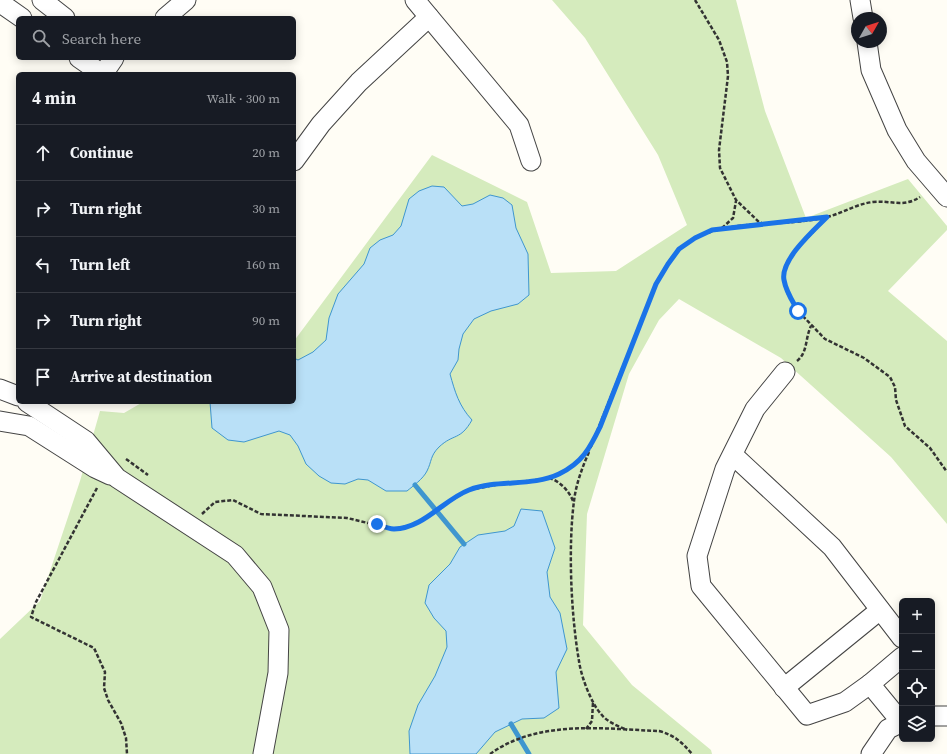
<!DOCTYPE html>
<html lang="en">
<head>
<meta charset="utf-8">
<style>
  body { margin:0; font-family:"Source Serif 4",serif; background:#242831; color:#f1f3f6 }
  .controls { position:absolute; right:12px; bottom:12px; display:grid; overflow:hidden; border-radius:6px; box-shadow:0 2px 10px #0003 }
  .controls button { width:36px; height:36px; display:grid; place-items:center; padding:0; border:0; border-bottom:1px solid #363941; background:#171b24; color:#f1f3f6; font:20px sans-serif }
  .compass { position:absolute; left:851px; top:12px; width:36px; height:36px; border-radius:50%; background:#171b24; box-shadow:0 2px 10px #0003; rotate:51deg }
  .stop { position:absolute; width:12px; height:12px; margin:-9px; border:3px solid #1a73e8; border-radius:50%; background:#fff }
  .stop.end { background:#1a73e8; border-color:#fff; box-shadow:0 1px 4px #0008 }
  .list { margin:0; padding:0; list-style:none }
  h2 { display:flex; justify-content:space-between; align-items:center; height:52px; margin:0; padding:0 16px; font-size:17px }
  h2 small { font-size:13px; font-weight:400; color:#9ea1a6 }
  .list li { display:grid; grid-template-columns:26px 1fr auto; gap:12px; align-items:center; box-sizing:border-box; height:56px; padding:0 16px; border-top:1px solid #363941 }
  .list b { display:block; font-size:15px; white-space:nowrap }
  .list em { font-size:13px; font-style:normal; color:#9ea1a6 }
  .icon { flex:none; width:22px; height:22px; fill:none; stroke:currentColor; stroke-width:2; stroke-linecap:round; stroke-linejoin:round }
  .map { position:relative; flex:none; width:947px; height:754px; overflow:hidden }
  .search { position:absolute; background:#171b24; box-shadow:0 2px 10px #0003; left:16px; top:16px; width:280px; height:44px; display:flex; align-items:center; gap:10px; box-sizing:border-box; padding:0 14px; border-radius:6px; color:#9ea1a6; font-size:15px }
  .panel { position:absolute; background:#171b24; box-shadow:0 2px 10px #0003; left:16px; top:72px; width:280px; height:332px; border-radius:6px }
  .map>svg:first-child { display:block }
</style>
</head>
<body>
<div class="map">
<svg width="947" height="754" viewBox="0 0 947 754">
  <rect width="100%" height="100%" fill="#fffdf5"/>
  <!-- green -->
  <path fill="#d5ebbd" d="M552 0H736L765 111 806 218 908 179 947 226V230L888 291 947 341V524L891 457 781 358 679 299 659 320 629 374 587 514 583 625 632 685 711 750 712 754H0V639L40 601 80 481 100 411 124 413 143 402H294V341L432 155 527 202 551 273 616 271 687 225 658 155 585 38Z"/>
  <!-- water -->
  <g fill="#b9e0f7" stroke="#3f96cf">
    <path d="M432 186 444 187 462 206 473 204 490 195 503 198 512 205 516 228 528 254 529 295 518 304 491 311 474 319 463 334 459 349 458 360 450 374C455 392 459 406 472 420 460 441 454 433 439 447 430 456 432 461 427 471 423 479 413 486 407 491H386L368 480 358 479 345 484 331 483 319 476 306 464 298 446 290 435 279 431 244 442 228 440 212 428 210 402H294V358L298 360 313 352 326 340 329 318 338 294 364 264 370 248 380 240 393 235 401 226 409 199 419 191Z"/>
    <path d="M521 509 542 511 555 548 547 572 550 597 560 613 567 649 556 672 559 708 544 718 522 719 495 732 476 754H410L409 731 418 705 435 676 447 647 446 631 434 618 425 603 429 585 450 564 460 547 478 535 505 531 514 526Z"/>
  </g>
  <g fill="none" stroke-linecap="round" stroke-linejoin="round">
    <!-- stream -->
    <g stroke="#3f96cf" stroke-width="5">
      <path d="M415 485 464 544"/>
      <path d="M511 724 529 754"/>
    </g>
    <defs>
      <g id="street">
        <path d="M42 0 65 18"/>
        <path d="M415 0 519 125 531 161"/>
        <path d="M860 0 863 18"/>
        <path d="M2 4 22 18"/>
        <path d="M165 18 186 0"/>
        <path d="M867 42 871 70 897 130 916 161 947 197"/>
        <path d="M79 58 102 74"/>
        <path d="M103 74 114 58"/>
        <path d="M294 161 321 124 359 82 429 17"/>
        <path d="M785 372 755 409 725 469 697 556 701 586 807 715 845 702 870 684"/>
        <path d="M0 389 18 396"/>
        <path d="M27 402 86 441 117 478 235 555 262 587 279 630 278 673 263 754"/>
        <path d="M0 421 29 426 95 468 110 475"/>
        <path d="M733 455 832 547 902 638"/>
        <path d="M784 688 880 610"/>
        <path d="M932 716H947"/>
        <path d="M902 723 870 684 902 657"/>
        <path d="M871 754 888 729 902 722"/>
      </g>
    </defs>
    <!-- street casing -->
    <use href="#street" stroke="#444" stroke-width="21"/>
    <!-- path -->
    <g stroke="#333" stroke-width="2.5" stroke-dasharray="4 2" stroke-linecap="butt">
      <path d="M695 0 719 40 727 62 728 76 719 150 720 168 736 200 759 222 764 224"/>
      <path d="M827 217 796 250 786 265 783 279 788 294 798 311 825 339 864 358 890 377 895 387 896 400 905 426 930 448 947 472"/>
      <path d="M722 228 733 218 736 201"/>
      <path d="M797 361C808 352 805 338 811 326"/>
      <path d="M589 452C582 468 576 484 574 501 568 547 571 615 579 661 581 676 591 703 601 714 607 722 618 726 627 730"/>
      <path d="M126 459 148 475"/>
      <path d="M549 478C560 481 569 491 573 501"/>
      <path d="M97 488 36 602 31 617 94 648 105 672 104 688 108 700 121 723 126 738 127 754"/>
      <path d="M202 514 215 502 233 500 261 514 347 518 393 529 409 526 424 519 448 502 469 490 500 484 545 479 560 474 576 463 590 449 656 284C663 272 669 258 680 249 718 215 780 229 827 217 843 213 856 204 873 202 891 200 903 208 920 197"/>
      <path d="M586 729 592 721 593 702"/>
      <path d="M490 754C539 719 603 729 659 731 674 735 682 742 692 754"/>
    </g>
    <!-- street -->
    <use href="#street" stroke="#fff" stroke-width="19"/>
  </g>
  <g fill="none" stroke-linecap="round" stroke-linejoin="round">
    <!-- route -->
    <path stroke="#1a73e8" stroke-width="5" d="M377 524C382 526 389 529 394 529 424 528 443 500 469 490 498 479 532 487 559 474 582 463 590 448 600 427L656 284 668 264 679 249 695 238 712 230 827 217C814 230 780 260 784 280 786 292 793 302 798 311"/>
  </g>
</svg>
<div class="controls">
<button>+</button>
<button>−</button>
<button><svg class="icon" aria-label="locate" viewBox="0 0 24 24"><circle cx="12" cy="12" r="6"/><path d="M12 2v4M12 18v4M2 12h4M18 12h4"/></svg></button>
<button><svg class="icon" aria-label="layers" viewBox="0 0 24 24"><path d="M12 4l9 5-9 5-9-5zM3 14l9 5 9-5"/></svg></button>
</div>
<svg class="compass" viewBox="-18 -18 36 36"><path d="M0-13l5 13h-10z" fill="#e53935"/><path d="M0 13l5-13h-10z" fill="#9ea1a6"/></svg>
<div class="stop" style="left:798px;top:311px"></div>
<div class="stop end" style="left:377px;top:524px"></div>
<div class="search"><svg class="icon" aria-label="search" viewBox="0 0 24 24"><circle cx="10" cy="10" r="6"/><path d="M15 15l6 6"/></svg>Search here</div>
<section class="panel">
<h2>4 min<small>Walk · 300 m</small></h2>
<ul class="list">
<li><svg class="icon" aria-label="ahead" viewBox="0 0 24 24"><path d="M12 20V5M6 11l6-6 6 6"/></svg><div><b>Continue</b></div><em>20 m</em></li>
<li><svg class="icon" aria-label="right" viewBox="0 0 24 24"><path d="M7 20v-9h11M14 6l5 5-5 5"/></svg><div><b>Turn right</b></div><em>30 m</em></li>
<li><svg class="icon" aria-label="left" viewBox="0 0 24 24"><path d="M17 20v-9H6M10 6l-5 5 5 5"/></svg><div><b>Turn left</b></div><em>160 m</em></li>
<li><svg class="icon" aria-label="right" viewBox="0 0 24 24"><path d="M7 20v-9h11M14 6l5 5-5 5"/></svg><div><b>Turn right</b></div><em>90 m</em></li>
<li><svg class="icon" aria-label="arrive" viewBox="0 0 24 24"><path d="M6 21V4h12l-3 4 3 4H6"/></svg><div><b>Arrive at destination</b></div></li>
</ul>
</section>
</div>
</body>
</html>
